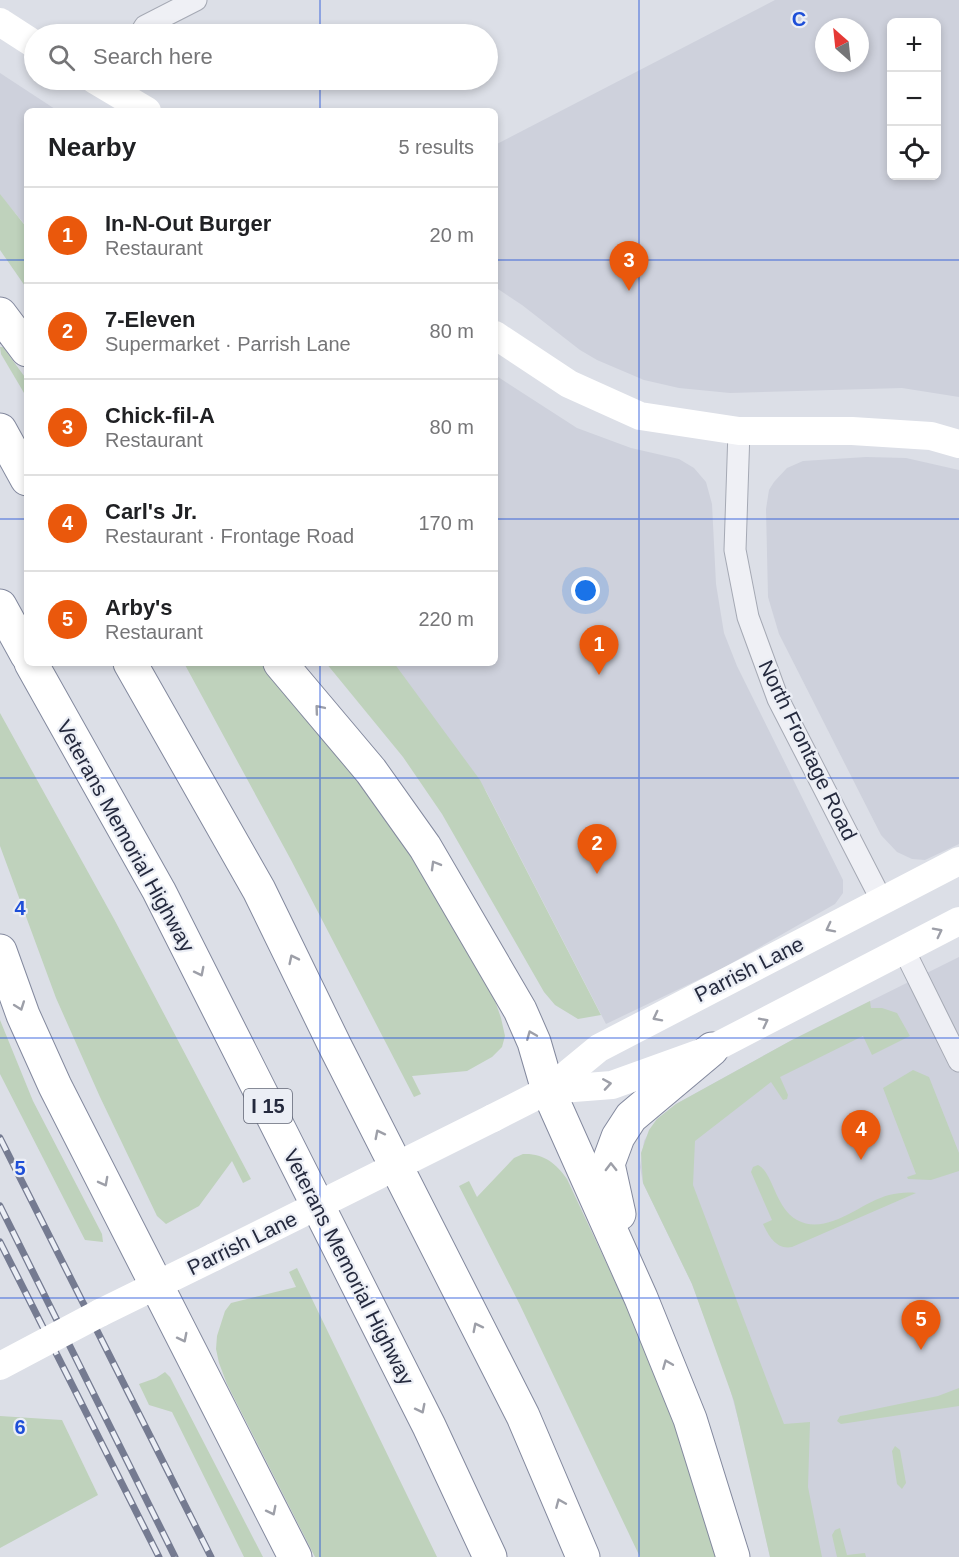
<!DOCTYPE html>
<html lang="en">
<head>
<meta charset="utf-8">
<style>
  body { margin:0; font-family:Arial,sans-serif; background:#f6f6f6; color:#202124 }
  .controls { position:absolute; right:18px; top:18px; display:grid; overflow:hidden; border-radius:9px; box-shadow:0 3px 9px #0003 }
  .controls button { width:54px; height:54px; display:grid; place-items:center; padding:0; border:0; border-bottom:2px solid #e0e0e0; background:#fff; color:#202124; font:30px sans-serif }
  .compass { position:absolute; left:815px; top:18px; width:54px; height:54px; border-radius:50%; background:#fff; box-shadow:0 3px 9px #0003; rotate:333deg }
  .you { position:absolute; left:586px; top:591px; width:21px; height:21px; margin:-15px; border:4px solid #fff; border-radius:50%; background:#1a73e8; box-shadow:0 0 0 9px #1a73e833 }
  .badge { display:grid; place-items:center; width:39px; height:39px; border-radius:50%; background:#ea580c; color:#fff; font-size:20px; font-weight:700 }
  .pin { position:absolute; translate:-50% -50px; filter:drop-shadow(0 2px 3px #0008) }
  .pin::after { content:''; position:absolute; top:32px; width:21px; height:18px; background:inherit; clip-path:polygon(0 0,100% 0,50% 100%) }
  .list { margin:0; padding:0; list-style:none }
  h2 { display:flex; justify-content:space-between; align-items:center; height:78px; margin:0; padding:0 24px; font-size:26px }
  h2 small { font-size:20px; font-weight:400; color:#757577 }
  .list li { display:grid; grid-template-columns:39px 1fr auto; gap:18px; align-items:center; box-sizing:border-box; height:96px; padding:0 24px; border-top:2px solid #e0e0e0 }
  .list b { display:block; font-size:22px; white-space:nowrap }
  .list p { margin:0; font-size:20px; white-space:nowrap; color:#757577 }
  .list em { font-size:20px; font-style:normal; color:#757577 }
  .icon { flex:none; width:33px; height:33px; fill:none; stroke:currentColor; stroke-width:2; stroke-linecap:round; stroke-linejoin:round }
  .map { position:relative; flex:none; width:959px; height:1557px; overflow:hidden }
  .search { position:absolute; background:#fff; box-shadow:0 3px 9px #0003; left:24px; top:24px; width:474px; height:66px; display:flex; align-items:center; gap:15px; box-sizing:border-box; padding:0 21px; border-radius:33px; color:#757577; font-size:22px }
  .panel { position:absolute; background:#fff; box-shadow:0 3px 9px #0003; left:24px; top:108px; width:474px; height:558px; border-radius:9px }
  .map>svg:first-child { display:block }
</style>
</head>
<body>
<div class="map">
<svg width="959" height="1557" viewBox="0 0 959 1557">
  <rect width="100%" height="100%" fill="#dcdfe7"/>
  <!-- built -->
  <g fill="#ced1dc" fill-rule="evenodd">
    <path d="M775 0H959V397L902 388 730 393 679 388 644 380 597 360 580 350 522 305 495 287V145ZM936 22V176H892V22ZM824 27H860V63H824Z"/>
    <path d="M0 73 58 111H27V227L0 195Z"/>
    <path d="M495 375 577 428 631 448 679 459 694 468 706 482 712 504 716 584 724 633 737 666 843 880V893L835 904 725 967 606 1024 486 791 384 663H495Z"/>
    <path d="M866 457 906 458 959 470V844L925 860 912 859 897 852 881 835 779 634 768 597 766 509 769 490 774 482 787 468 803 461Z"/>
    <path d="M959 957V1557H770L746 1449 728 1381 692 1284 643 1183 640 1167 644 1141 657 1119 676 1104 792 1040Z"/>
  </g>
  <!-- green -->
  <g fill="#bfd2bc">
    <path d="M0 194 27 228V289L0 250Z"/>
    <path d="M0 347H3L27 380V398L1 354Z"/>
    <path d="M184 663H263L336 747 422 869 493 995 501 1018 505 1036 502 1047 492 1057 467 1071 412 1076 421 1094 414 1097 291 860Z"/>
    <path d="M326 663H394L480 780 601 1015 578 1019 555 1005 544 992 442 814 403 757Z"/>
    <path d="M0 713 114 919 251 1179 243 1183 232 1161 199 1206 166 1224 157 1216 100 1097 56 998 0 846Z"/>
    <path d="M870 1001 871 1008H882L897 1013 910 1036 872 1055 863 1036 780 1077 788 1095 787 1099 783 1100 771 1082 695 1141 693 1185 771 1391 784 1424 810 1422 808 1487 822 1557H770L734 1401 692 1284 643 1183 641 1153 649 1130 657 1119 676 1104 792 1040Z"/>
    <path d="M0 1020 33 1101 102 1234 103 1242 85 1240 0 1074Z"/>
    <path d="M913 1070 929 1077 959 1153V1171L931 1180 908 1179 907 1177 916 1174 883 1088Z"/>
    <path d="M523 1154C543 1153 556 1163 567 1179L661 1380 720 1557H640L520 1305 459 1186 469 1181 477 1197 514 1158Z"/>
    <path d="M758 1165C773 1172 775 1208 797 1220 827 1237 861 1202 889 1195 898 1193 907 1192 916 1193L792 1247C777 1250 769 1237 763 1224L772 1220 751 1172 753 1167Z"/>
    <path d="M297 1268 437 1557H315L227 1384 219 1363 216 1349 217 1336 225 1311 231 1303 296 1287 289 1272Z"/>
    <path d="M165 1372 170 1377 263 1557H244L172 1412 149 1405 139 1384 156 1378Z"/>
    <path d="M959 1388V1406L841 1424 837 1421 840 1416 846 1415 938 1396Z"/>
    <path d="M0 1416 62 1420 98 1495 0 1548Z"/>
    <path d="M895 1446 900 1450 906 1483 902 1489 897 1484 892 1451Z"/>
    <path d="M840 1528 847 1555 865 1553 866 1557H837L832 1535 835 1530Z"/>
  </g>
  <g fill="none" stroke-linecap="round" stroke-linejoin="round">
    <defs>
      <g id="street">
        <path d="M140 34 145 26 196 0"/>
        <path d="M739 431 735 550 748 617 778 699 882 901"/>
        <path d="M904 950 959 1061"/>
      </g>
      <g id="highway">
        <path d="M0 314 27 350"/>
        <path d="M0 430 27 479"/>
        <path d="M0 606 27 655"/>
        <path d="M31 663 159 891 429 1426 490 1557"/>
        <path d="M130 663 259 890 335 1046 523 1416 583 1557"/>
        <path d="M280 663 371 771 425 847 520 1010 534 1042 548 1090 641 1298 690 1419 733 1557"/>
        <path d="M0 951 23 1015 55 1086 295 1557"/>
        <path d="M619 1214 608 1164 618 1137 631 1117 712 1049"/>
      </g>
    </defs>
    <!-- street casing -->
    <use href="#street" stroke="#a5a9b4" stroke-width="23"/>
    <!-- highway casing -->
    <use href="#highway" stroke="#83899e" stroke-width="35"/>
    <!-- street -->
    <use href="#street" stroke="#eff0f5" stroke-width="21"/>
    <!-- secondary -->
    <g stroke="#fff" stroke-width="28">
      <path d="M0 22 34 44"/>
      <path d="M95 80 147 111"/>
      <path d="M495 335 569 384 640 416 739 431H852L931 436 959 444"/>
      <path d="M548 1090 612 1085 712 1049 959 921"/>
      <path d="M493 1118 548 1090 599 1048 959 861"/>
      <path d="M100 1313 214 1257"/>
    </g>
    <!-- highway -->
    <use href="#highway" stroke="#fff" stroke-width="33"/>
    <defs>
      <g id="rail">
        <path d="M0 1138 211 1557"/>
        <path d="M0 1206 175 1557"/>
        <path d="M0 1242 159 1557"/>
      </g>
    </defs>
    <!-- rail casing -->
    <use href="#rail" stroke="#757b91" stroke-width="7"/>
    <!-- rail -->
    <use href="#rail" stroke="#ebeef5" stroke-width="4.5" stroke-dasharray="14" stroke-linecap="butt"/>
    <!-- secondary-bridge -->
    <g stroke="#fff" stroke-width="28">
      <path d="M214 1257 493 1118"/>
      <path d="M0 1366 100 1313"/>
    </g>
  </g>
  <!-- one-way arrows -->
  <defs><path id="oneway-chevron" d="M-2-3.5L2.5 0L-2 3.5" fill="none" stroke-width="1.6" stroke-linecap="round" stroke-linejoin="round" transform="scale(1.5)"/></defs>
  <g stroke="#9d9fa8">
    <use href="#oneway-chevron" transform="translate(319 709) rotate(-130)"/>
    <use href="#oneway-chevron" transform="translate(435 865) rotate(-120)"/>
    <use href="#oneway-chevron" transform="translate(830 928) rotate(153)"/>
    <use href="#oneway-chevron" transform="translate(938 932) rotate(-27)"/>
    <use href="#oneway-chevron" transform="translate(293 959) rotate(-116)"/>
    <use href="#oneway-chevron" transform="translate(200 972) rotate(63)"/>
    <use href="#oneway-chevron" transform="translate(20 1006) rotate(70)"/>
    <use href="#oneway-chevron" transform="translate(657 1017) rotate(153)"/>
    <use href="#oneway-chevron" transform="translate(764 1022) rotate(-27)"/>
    <use href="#oneway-chevron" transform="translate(531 1035) rotate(-112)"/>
    <use href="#oneway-chevron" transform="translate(607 1084) rotate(-9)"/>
    <use href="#oneway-chevron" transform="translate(379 1134) rotate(-117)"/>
    <use href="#oneway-chevron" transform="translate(611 1167) rotate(-91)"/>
    <use href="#oneway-chevron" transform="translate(104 1182) rotate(62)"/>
    <use href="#oneway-chevron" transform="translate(477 1327) rotate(-117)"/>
    <use href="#oneway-chevron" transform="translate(183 1338) rotate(63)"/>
    <use href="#oneway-chevron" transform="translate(667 1364) rotate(-112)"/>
    <use href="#oneway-chevron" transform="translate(421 1409) rotate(63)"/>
    <use href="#oneway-chevron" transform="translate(560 1503) rotate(-113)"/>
    <use href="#oneway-chevron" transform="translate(272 1511) rotate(63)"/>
  </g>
  <!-- grid -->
  <path fill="none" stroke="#1d4ed8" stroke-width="1.5" stroke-opacity="0.55" d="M320 0V34M639 0V1557M320 80V111M0 260H27M495 260H959M0 519H27M495 519H959M320 663V1557M0 778H959M0 1038H959M0 1298H959"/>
  <g text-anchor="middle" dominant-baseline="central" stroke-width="4.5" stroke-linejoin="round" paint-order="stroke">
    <!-- shield labels -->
    <rect fill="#ebeef5" stroke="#606575" stroke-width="1.5" x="244" y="1089" width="48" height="34" rx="4.5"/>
    <g font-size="20" font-weight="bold" fill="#252a3e">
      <text x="268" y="1106">I 15</text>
    </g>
    <!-- street labels -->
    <g font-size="21" fill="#252a3e" stroke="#ebeef5">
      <text transform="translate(808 750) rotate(64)">North Frontage Road</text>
      <text transform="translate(126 836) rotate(61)">Veterans Memorial Highway</text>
      <text transform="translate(749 969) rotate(-27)">Parrish Lane</text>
      <text transform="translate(242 1243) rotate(-26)">Parrish Lane</text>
      <text transform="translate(349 1267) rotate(63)">Veterans Memorial Highway</text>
    </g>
  </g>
  <g font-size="20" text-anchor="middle" font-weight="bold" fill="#1d4ed8" stroke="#ebeef5" stroke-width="4.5" stroke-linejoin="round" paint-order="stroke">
    <text x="799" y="26">C</text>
    <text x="20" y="915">4</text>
    <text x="20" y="1175">5</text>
    <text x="20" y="1434">6</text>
  </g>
</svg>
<div class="controls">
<button>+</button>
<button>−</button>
<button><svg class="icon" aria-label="locate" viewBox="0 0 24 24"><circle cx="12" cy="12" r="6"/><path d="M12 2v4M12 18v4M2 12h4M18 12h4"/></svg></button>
</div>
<svg class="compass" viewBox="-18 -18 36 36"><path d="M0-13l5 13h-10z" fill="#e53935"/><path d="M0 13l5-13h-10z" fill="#757577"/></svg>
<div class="you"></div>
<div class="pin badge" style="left:599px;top:675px">1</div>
<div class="pin badge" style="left:597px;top:874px">2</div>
<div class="pin badge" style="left:629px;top:291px">3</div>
<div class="pin badge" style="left:861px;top:1160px">4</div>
<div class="pin badge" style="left:921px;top:1350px">5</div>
<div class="search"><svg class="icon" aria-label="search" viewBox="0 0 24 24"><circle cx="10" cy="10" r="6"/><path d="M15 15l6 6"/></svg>Search here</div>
<section class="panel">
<h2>Nearby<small>5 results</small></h2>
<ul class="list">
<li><span class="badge">1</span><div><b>In-N-Out Burger</b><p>Restaurant</p></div><em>20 m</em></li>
<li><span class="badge">2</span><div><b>7-Eleven</b><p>Supermarket · Parrish Lane</p></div><em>80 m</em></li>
<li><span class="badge">3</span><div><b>Chick-fil-A</b><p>Restaurant</p></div><em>80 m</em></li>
<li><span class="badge">4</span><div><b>Carl's Jr.</b><p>Restaurant · Frontage Road</p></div><em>170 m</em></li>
<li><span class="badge">5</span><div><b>Arby's</b><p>Restaurant</p></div><em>220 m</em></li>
</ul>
</section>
</div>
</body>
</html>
